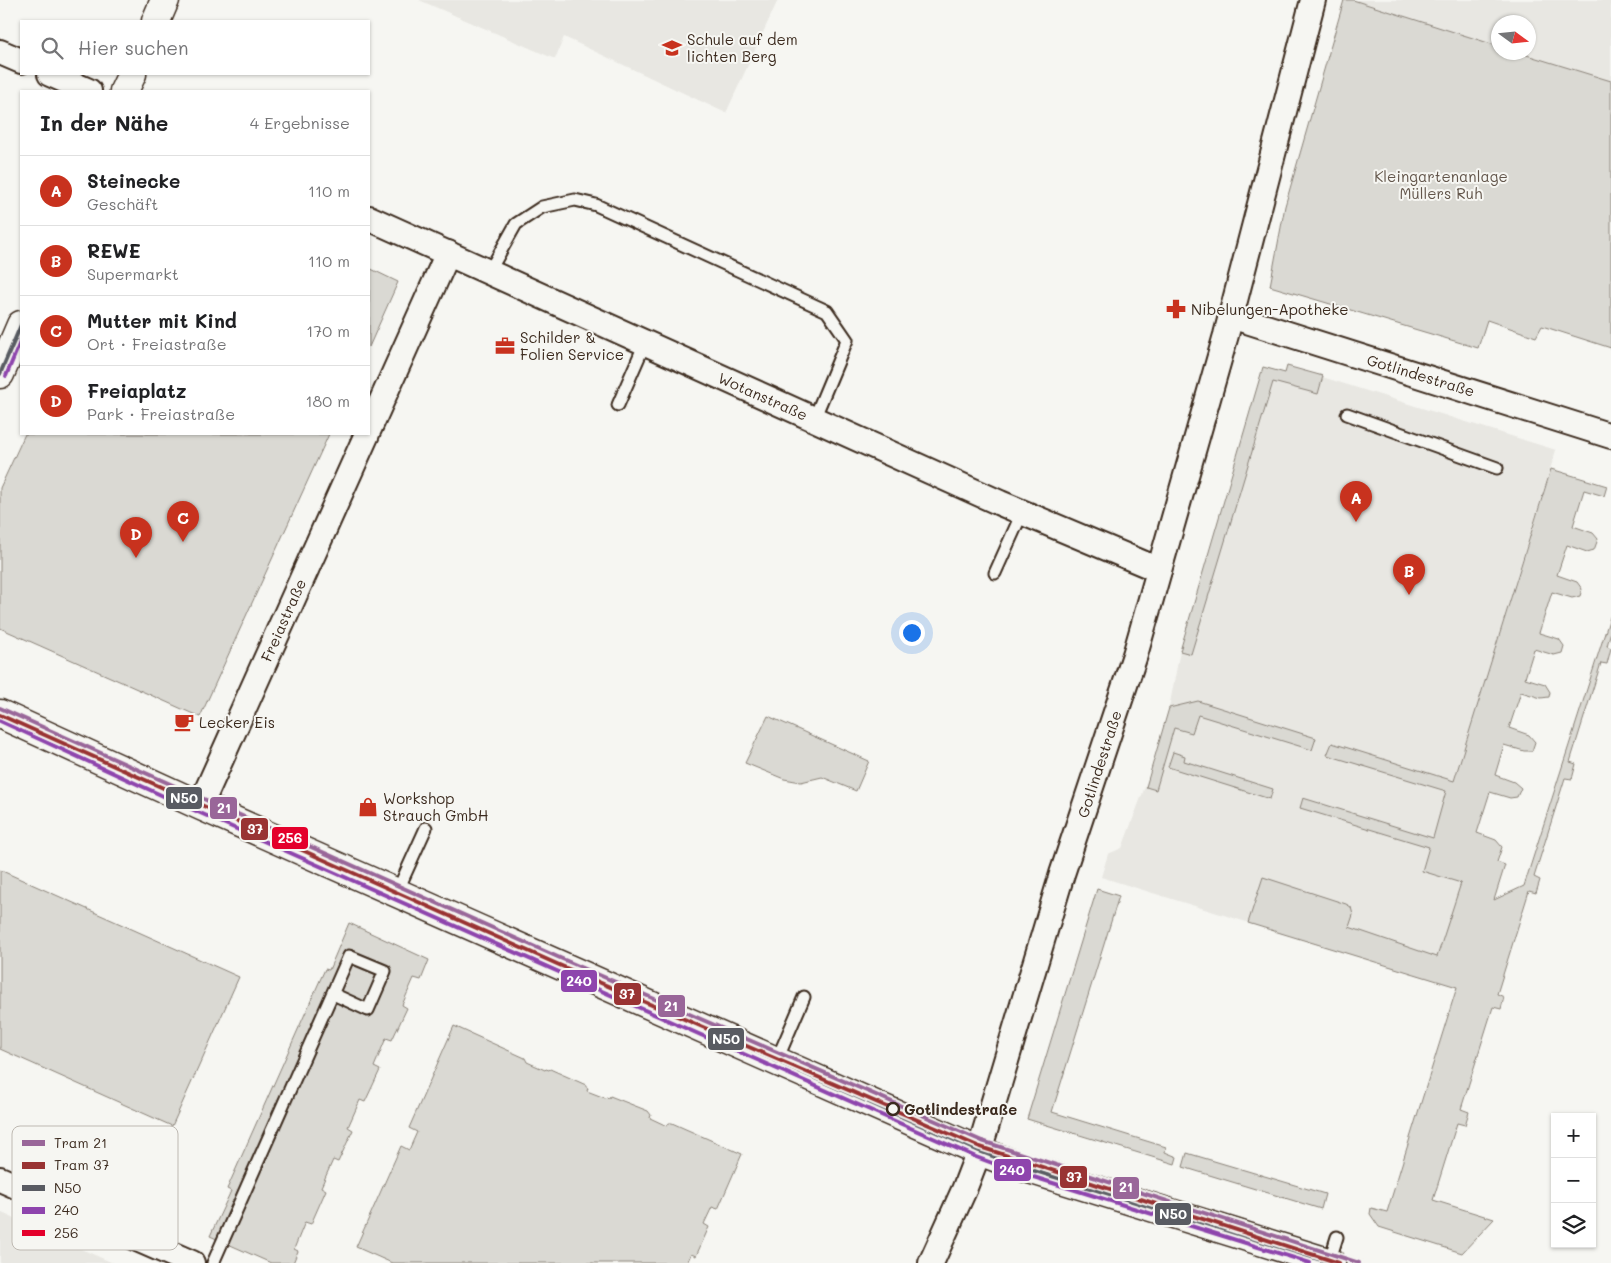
<!DOCTYPE html>
<html lang="de">
<head>
<meta charset="utf-8">
<style>
  body { margin:0; font-family:Mali,sans-serif; background:#f2f2f2; color:#202124 }
  .controls { position:absolute; right:15px; bottom:15px; display:grid; overflow:hidden; border-radius:0px; box-shadow:0 1px 4px #0004 }
  .controls button { width:45px; height:45px; display:grid; place-items:center; padding:0; border:0; border-bottom:1px solid #e0e0e0; background:#fff; color:#202124; font:25px sans-serif }
  .compass { position:absolute; left:1491px; top:15px; width:45px; height:45px; border-radius:50%; background:#fff; box-shadow:0 1px 4px #0004; rotate:105deg }
  .you { position:absolute; left:911px; top:632px; width:18px; height:18px; margin:-12px; border:4px solid #fff; border-radius:50%; background:#1a73e8; box-shadow:0 0 0 8px #1a73e833 }
  .badge { display:grid; place-items:center; width:32px; height:32px; border-radius:50%; background:#c8321e; color:#fff; font-size:16px; font-weight:700 }
  .pin { position:absolute; translate:-50% -41px; filter:drop-shadow(0 1px 2px #0008) }
  .pin::after { content:''; position:absolute; top:26px; width:18px; height:15px; background:inherit; clip-path:polygon(0 0,100% 0,50% 100%) }
  .list { margin:0; padding:0; list-style:none }
  h2 { display:flex; justify-content:space-between; align-items:center; height:65px; margin:0; padding:0 20px; font-size:21px }
  h2 small { font-size:16px; font-weight:400; color:#757577 }
  .list li { display:grid; grid-template-columns:32px 1fr auto; gap:15px; align-items:center; box-sizing:border-box; height:70px; padding:0 20px; border-top:1px solid #e0e0e0 }
  .list b { display:block; font-size:19px; white-space:nowrap }
  .list p { margin:0; font-size:16px; white-space:nowrap; color:#757577 }
  .list em { font-size:16px; font-style:normal; color:#757577 }
  .icon { flex:none; width:28px; height:28px; fill:none; stroke:currentColor; stroke-width:2; stroke-linecap:round; stroke-linejoin:round }
  .map { position:relative; flex:none; width:1611px; height:1263px; overflow:hidden }
  .search { position:absolute; background:#fff; box-shadow:0 1px 4px #0004; left:20px; top:20px; width:350px; height:55px; display:flex; align-items:center; gap:12px; box-sizing:border-box; padding:0 18px; border-radius:0px; color:#757577; font-size:19px }
  .panel { position:absolute; background:#fff; box-shadow:0 1px 4px #0004; left:20px; top:90px; width:350px; height:345px; border-radius:0px }
  .map>svg:first-child { display:block }
</style>
</head>
<body>
<div class="map">
<svg width="1611" height="1263" viewBox="0 0 1611 1263">
  <rect width="100%" height="100%" fill="#f6f6f2"/>
  <filter id="ink" filterUnits="userSpaceOnUse"><feTurbulence type="fractalNoise" baseFrequency=".02" numOctaves="2"/><feDisplacementMap in="SourceGraphic" scale="10" xChannelSelector="R" yChannelSelector="G"/><feConvolveMatrix kernelMatrix="1 2 1 2 8 2 1 2 1" color-interpolation-filters="sRGB"/></filter>
  <g filter="url(#ink)">
    <!-- built -->
    <g fill="#e8e7e2">
      <path d="M419 0H778L726 113 564 37 555 59Z"/>
      <path d="M1353 0H1611V81L1520 53 1528 52V22H1498V46Z"/>
      <path d="M1287 366 1556 450 1435 843 1505 865 1466 990 1101 877 1108 854 1122 848 1152 768 1169 708 1180 651 1263 367 1285 373Z"/>
      <path d="M0 1212 72 1245 113 1263H0Z"/>
    </g>
    <!-- green -->
    <g fill="#dad9d3" stroke="#8a8278">
      <path d="M1344 0H1353L1498 46V52L1520 53 1611 81V348L1542 326 1536 337 1487 320 1478 348 1270 286 1285 206Z"/>
      <path d="M369 268 398 282 369 347Z"/>
      <path d="M1287 366 1323 376 1318 394 1273 382 1191 654 1180 651 1263 367 1285 373Z"/>
      <path d="M25 434H329L200 717 0 628V488Z"/>
      <path d="M1551 469 1607 486 1604 496 1584 490 1573 526 1593 533 1598 539 1594 550 1587 552 1567 545 1557 575 1577 582 1582 589 1580 596 1572 598 1552 592 1539 633 1559 639 1564 646 1562 653 1554 655 1534 649 1525 678 1545 684 1550 692 1549 697 1541 698 1521 692 1509 728 1529 735 1535 742 1532 751H1524L1504 745 1495 775 1514 782 1521 788 1517 797 1510 798 1490 792 1477 833 1496 840 1502 847 1497 862 1505 865 1494 900 1524 886 1611 614V631L1607 646 1611 648 1607 664 1601 663 1570 762 1576 764 1572 779 1565 778 1534 877 1540 880 1536 893 1529 891 1497 994 1504 997 1501 1009 1493 1007 1461 1109 1469 1112 1465 1125 1457 1123 1433 1200 1494 1219 1462 1253 1379 1227 1370 1214 1371 1208 1387 1212 1457 987 1248 923 1263 877 1346 904 1351 907 1353 915 1349 927 1437 957 1461 883 1422 871 1429 847 1300 808 1303 798 1433 838 1446 791 1327 755 1332 743 1454 781Z"/>
      <path d="M1198 701 1316 738 1312 750 1198 715 1192 733 1174 728 1156 790 1146 787 1169 708Z"/>
      <path d="M768 716 869 761 856 791 822 777 801 782 784 779 745 763Z"/>
      <path d="M1173 752 1185 756 1184 761 1273 789 1270 799 1168 767Z"/>
      <path d="M0 870 239 977 172 1126 0 1049Z"/>
      <path d="M1097 889 1119 896 1052 1112 1166 1147 1165 1152 1177 1157 1175 1164 1027 1119Z"/>
      <path d="M349 923 429 960 421 980 414 978 402 1005 407 1008 392 1040 386 1038 374 1067 380 1070 365 1102 360 1100 348 1127 353 1130 338 1162 333 1160 321 1187 326 1190 311 1224 305 1222 294 1249 298 1251 293 1263H271L210 1236 231 1191 227 1189 325 969 329 970Z"/>
      <path d="M454 1026 525 1058 527 1062 545 1070 546 1069 549 1070 550 1069 586 1085V1087L588 1088 587 1091 605 1098 606 1097 609 1098 610 1096 648 1111 651 1115 650 1118 667 1126 669 1123H672L742 1154 718 1209 712 1207 704 1224 709 1227 696 1256 691 1254 687 1263H392L356 1247 401 1146 409 1150 417 1132 409 1128Z"/>
      <path d="M1187 1153 1325 1194 1321 1209 1183 1167Z"/>
    </g>
    <g fill="none" stroke-linecap="round" stroke-linejoin="round">
      <defs>
        <g id="service">
          <path d="M489 272 516 224 542 207 575 200 596 205 827 311 847 340 814 419"/>
          <path d="M618 405 645 343"/>
          <path d="M1347 414 1497 468"/>
          <path d="M995 573 1022 513"/>
          <path d="M397 892 426 828"/>
          <path d="M776 1062 804 997"/>
          <path d="M213 1263 349 956 385 971 368 1010 333 994"/>
          <path d="M1329 1263 1337 1237"/>
        </g>
        <g id="minor">
          <path d="M0 52 21 61"/>
          <path d="M50 74 89 91"/>
          <path d="M369 218 1000 503 1159 570"/>
          <path d="M1231 316 1611 436"/>
          <path d="M369 429 448 253"/>
          <path d="M200 806 367 434"/>
          <path d="M0 1179 192 1263"/>
          <path d="M931 1263 964 1190 979 1151 1062 874 1135 655 1226 335 1313 0"/>
        </g>
        <g id="tertiary">
          <path d="M156 21 165 0"/>
          <path d="M124 91 132 74"/>
          <path d="M0 374 21 325"/>
          <path d="M0 714C67 744 134 776 201 806 461 920 719 1038 979 1151L1013 1164 1331 1263"/>
        </g>
      </defs>
      <!-- service casing -->
      <use href="#service" stroke="#3b2a1e" stroke-width="15"/>
      <!-- minor casing -->
      <use href="#minor" stroke="#3b2a1e" stroke-width="28"/>
      <!-- tertiary casing -->
      <use href="#tertiary" stroke="#3b2a1e" stroke-width="31"/>
      <!-- service -->
      <use href="#service" stroke="#f6f6f2" stroke-width="11"/>
      <!-- minor -->
      <use href="#minor" stroke="#f6f6f2" stroke-width="24"/>
      <!-- tertiary -->
      <use href="#tertiary" stroke="#f6f6f2" stroke-width="28"/>
      <defs>
        <g id="bus-1">
          <path d="M0 374 21 325"/>
          <path d="M0 714 201 806 979 1151 1013 1164 1331 1263"/>
        </g>
        <g id="bus-2">
          <path d="M6 376 21 340"/>
          <path d="M0 721 198 812 976 1157 1011 1170 1310 1263"/>
        </g>
        <path id="bus-3" d="M3 708 204 800 981 1145 1015 1158 1333 1257"/>
      </defs>
      <!-- bus-1 casing -->
      <use href="#bus-1" stroke="#f6f6f2" stroke-width="8"/>
      <!-- bus-2 casing -->
      <use href="#bus-2" stroke="#f6f6f2" stroke-width="8"/>
      <!-- bus-3 casing -->
      <use href="#bus-3" stroke="#f6f6f2" stroke-width="8"/>
      <!-- bus-1 -->
      <use href="#bus-1" stroke="#595b62" stroke-width="4"/>
      <!-- bus-2 -->
      <use href="#bus-2" stroke="#8e44ad" stroke-width="4"/>
      <!-- bus-3 -->
      <use href="#bus-3" stroke="#e4002b" stroke-width="4"/>
      <defs>
        <path id="tram-1" d="M0 708 560 958 982 1141 1359 1263"/>
        <path id="tram-2" d="M0 715 557 964 980 1147 1339 1263"/>
      </defs>
      <!-- tram-1 casing -->
      <use href="#tram-1" stroke="#f6f6f2" stroke-width="8"/>
      <!-- tram-2 casing -->
      <use href="#tram-2" stroke="#f6f6f2" stroke-width="8"/>
      <!-- tram-1 -->
      <use href="#tram-1" stroke="#969" stroke-width="4"/>
      <!-- tram-2 -->
      <use href="#tram-2" stroke="#933" stroke-width="4"/>
    </g>
  </g>
  <!-- icons -->
  <defs>
    <symbol id="school-bare" viewBox="-9 -9 18 18"><path d="M0-5L7-2L0 1L-7-2ZM-4 1L0 2.5L4 1V4Q0 6-4 4Z" fill="#c8321e" stroke="#f6f6f2" stroke-width="2.5" paint-order="stroke"/></symbol>
    <symbol id="pharmacy-bare" viewBox="-9 -9 18 18"><path d="M-2-6h4v4h4v4h-4v4h-4v-4h-4v-4h4Z" fill="#c8321e" stroke="#f6f6f2" stroke-width="2.5" paint-order="stroke"/></symbol>
    <symbol id="office-bare" viewBox="-9 -9 18 18"><path d="M-6-3h4V-5.5h4V-3h4V5H-6ZM-1-4.5V-3h2v-1.5ZM-6 0V1H6V0Z" fill="#c8321e" stroke="#f6f6f2" stroke-width="2.5" paint-order="stroke"/></symbol>
    <symbol id="cafe-bare" viewBox="-9 -9 18 18"><path d="M-5.5-4.5H6V0H3Q3 3.5 0 3.5H-2.5Q-5.5 3.5-5.5 0ZM3-3.2v2h1.7v-2ZM-6 4.5H4V6H-6Z" fill="#c8321e" stroke="#f6f6f2" stroke-width="2.5" paint-order="stroke"/></symbol>
    <symbol id="shop-bare" viewBox="-9 -9 18 18"><path d="M-5-2.5h2.3a2.7 3.5 0 0 1 5.4 0H5L5.5 6h-11ZM-1.5-2.5h3a1.5 2.3 0 0 0-3 0Z" fill="#c8321e" stroke="#f6f6f2" stroke-width="2.5" paint-order="stroke"/></symbol>
  </defs>
  <g fill-rule="evenodd">
    <use href="#school-bare" x="658" y="34" width="28" height="28"/>
    <use href="#pharmacy-bare" x="1162" y="295" width="28" height="28"/>
    <use href="#office-bare" x="491" y="332" width="28" height="28"/>
    <use href="#cafe-bare" x="170" y="708" width="28" height="28"/>
    <use href="#shop-bare" x="354" y="793" width="28" height="28"/>
  </g>
  <!-- markers -->
  <circle fill="#f6f6f2" stroke="#3b2a1e" stroke-width="2.5" cx="893" cy="1109" r="6"/>
  <g text-anchor="middle" dominant-baseline="central" stroke-width="4" stroke-linejoin="round" paint-order="stroke">
    <!-- poi labels -->
    <g font-size="15" fill="#3b2a1e" stroke="#f6f6f2" text-anchor="start">
      <text x="687" y="39">Schule auf dem<tspan x="687" dy="17">lichten Berg</tspan></text>
      <text x="1191" y="309">Nibelungen-Apotheke</text>
      <text x="520" y="337">Schilder &amp;<tspan x="520" dy="17">Folien Service</tspan></text>
      <text x="199" y="722">Lecker Eis</text>
      <text x="383" y="798">Workshop<tspan x="383" dy="17">Strauch GmbH</tspan></text>
    </g>
    <!-- park labels -->
    <g font-size="15" fill="#63564b" stroke="#f6f6f2">
      <text x="1441" y="176">Kleingartenanlage<tspan x="1441" dy="17">Müllers Ruh</tspan></text>
    </g>
    <!-- street labels -->
    <g font-size="15" fill="#3b2a1e" stroke="#f6f6f2">
      <text transform="translate(1421 375) rotate(17)">Gotlindestraße</text>
      <text transform="translate(763 396) rotate(24)">Wotanstraße</text>
      <text transform="translate(283 620) rotate(-66)">Freiastraße</text>
      <text transform="translate(1099 764) rotate(-72)">Gotlindestraße</text>
    </g>
    <!-- stop labels -->
    <g font-size="15" font-weight="bold" fill="#3b2a1e" stroke="#f6f6f2" text-anchor="start">
      <text x="904" y="1109">Gotlindestraße</text>
    </g>
  </g>
  <!-- legend -->
  <rect x="12" y="1126" width="166" height="124" rx="8" fill="#f6f6f2" stroke="#beb9b2" stroke-width="1"/>
  <rect x="22" y="1140" width="23" height="6" fill="#969"/>
  <rect x="22" y="1162" width="23" height="7" fill="#933"/>
  <rect x="22" y="1185" width="23" height="6" fill="#595b62"/>
  <rect x="22" y="1207" width="23" height="7" fill="#8e44ad"/>
  <rect x="22" y="1230" width="23" height="6" fill="#e4002b"/>
  <g font-size="14" fill="#3b2a1e">
    <text x="54" y="1148">Tram 21</text>
    <text x="54" y="1170">Tram 37</text>
    <text x="54" y="1193">N50</text>
    <text x="54" y="1215">240</text>
    <text x="54" y="1238">256</text>
  </g>
  <g stroke="#f6f6f2" stroke-width="2">
    <rect x="165" y="786" width="38" height="24" rx="5" fill="#595b62"/>
    <rect x="209" y="796" width="29" height="24" rx="5" fill="#969"/>
    <rect x="240" y="817" width="29" height="24" rx="5" fill="#933"/>
    <rect x="271" y="826" width="38" height="24" rx="5" fill="#e4002b"/>
    <rect x="560" y="969" width="38" height="24" rx="5" fill="#8e44ad"/>
    <rect x="613" y="982" width="29" height="24" rx="5" fill="#933"/>
    <rect x="657" y="994" width="29" height="24" rx="5" fill="#969"/>
    <rect x="707" y="1027" width="38" height="24" rx="5" fill="#595b62"/>
    <rect x="993" y="1158" width="39" height="24" rx="5" fill="#8e44ad"/>
    <rect x="1059" y="1165" width="29" height="24" rx="5" fill="#933"/>
    <rect x="1112" y="1176" width="28" height="24" rx="5" fill="#969"/>
    <rect x="1154" y="1202" width="38" height="24" rx="5" fill="#595b62"/>
  </g>
  <g font-size="14" text-anchor="middle" font-weight="bold" fill="#fff">
    <text x="184" y="803">N50</text>
    <text x="224" y="813">21</text>
    <text x="255" y="834">37</text>
    <text x="290" y="843">256</text>
    <text x="579" y="986">240</text>
    <text x="627" y="999">37</text>
    <text x="671" y="1011">21</text>
    <text x="726" y="1044">N50</text>
    <text x="1012" y="1175">240</text>
    <text x="1074" y="1182">37</text>
    <text x="1126" y="1192">21</text>
    <text x="1173" y="1219">N50</text>
  </g>
</svg>
<div class="controls">
<button>+</button>
<button>−</button>
<button><svg class="icon" aria-label="layers" viewBox="0 0 24 24"><path d="M12 4l9 5-9 5-9-5zM3 14l9 5 9-5"/></svg></button>
</div>
<svg class="compass" viewBox="-18 -18 36 36"><path d="M0-13l5 13h-10z" fill="#e53935"/><path d="M0 13l5-13h-10z" fill="#757577"/></svg>
<div class="you"></div>
<div class="pin badge" style="left:1356px;top:522px">A</div>
<div class="pin badge" style="left:1409px;top:595px">B</div>
<div class="pin badge" style="left:183px;top:542px">C</div>
<div class="pin badge" style="left:136px;top:558px">D</div>
<div class="search"><svg class="icon" aria-label="search" viewBox="0 0 24 24"><circle cx="10" cy="10" r="6"/><path d="M15 15l6 6"/></svg>Hier suchen</div>
<section class="panel">
<h2>In der Nähe<small>4 Ergebnisse</small></h2>
<ul class="list">
<li><span class="badge">A</span><div><b>Steinecke</b><p>Geschäft</p></div><em>110 m</em></li>
<li><span class="badge">B</span><div><b>REWE</b><p>Supermarkt</p></div><em>110 m</em></li>
<li><span class="badge">C</span><div><b>Mutter mit Kind</b><p>Ort · Freiastraße</p></div><em>170 m</em></li>
<li><span class="badge">D</span><div><b>Freiaplatz</b><p>Park · Freiastraße</p></div><em>180 m</em></li>
</ul>
</section>
</div>
</body>
</html>
